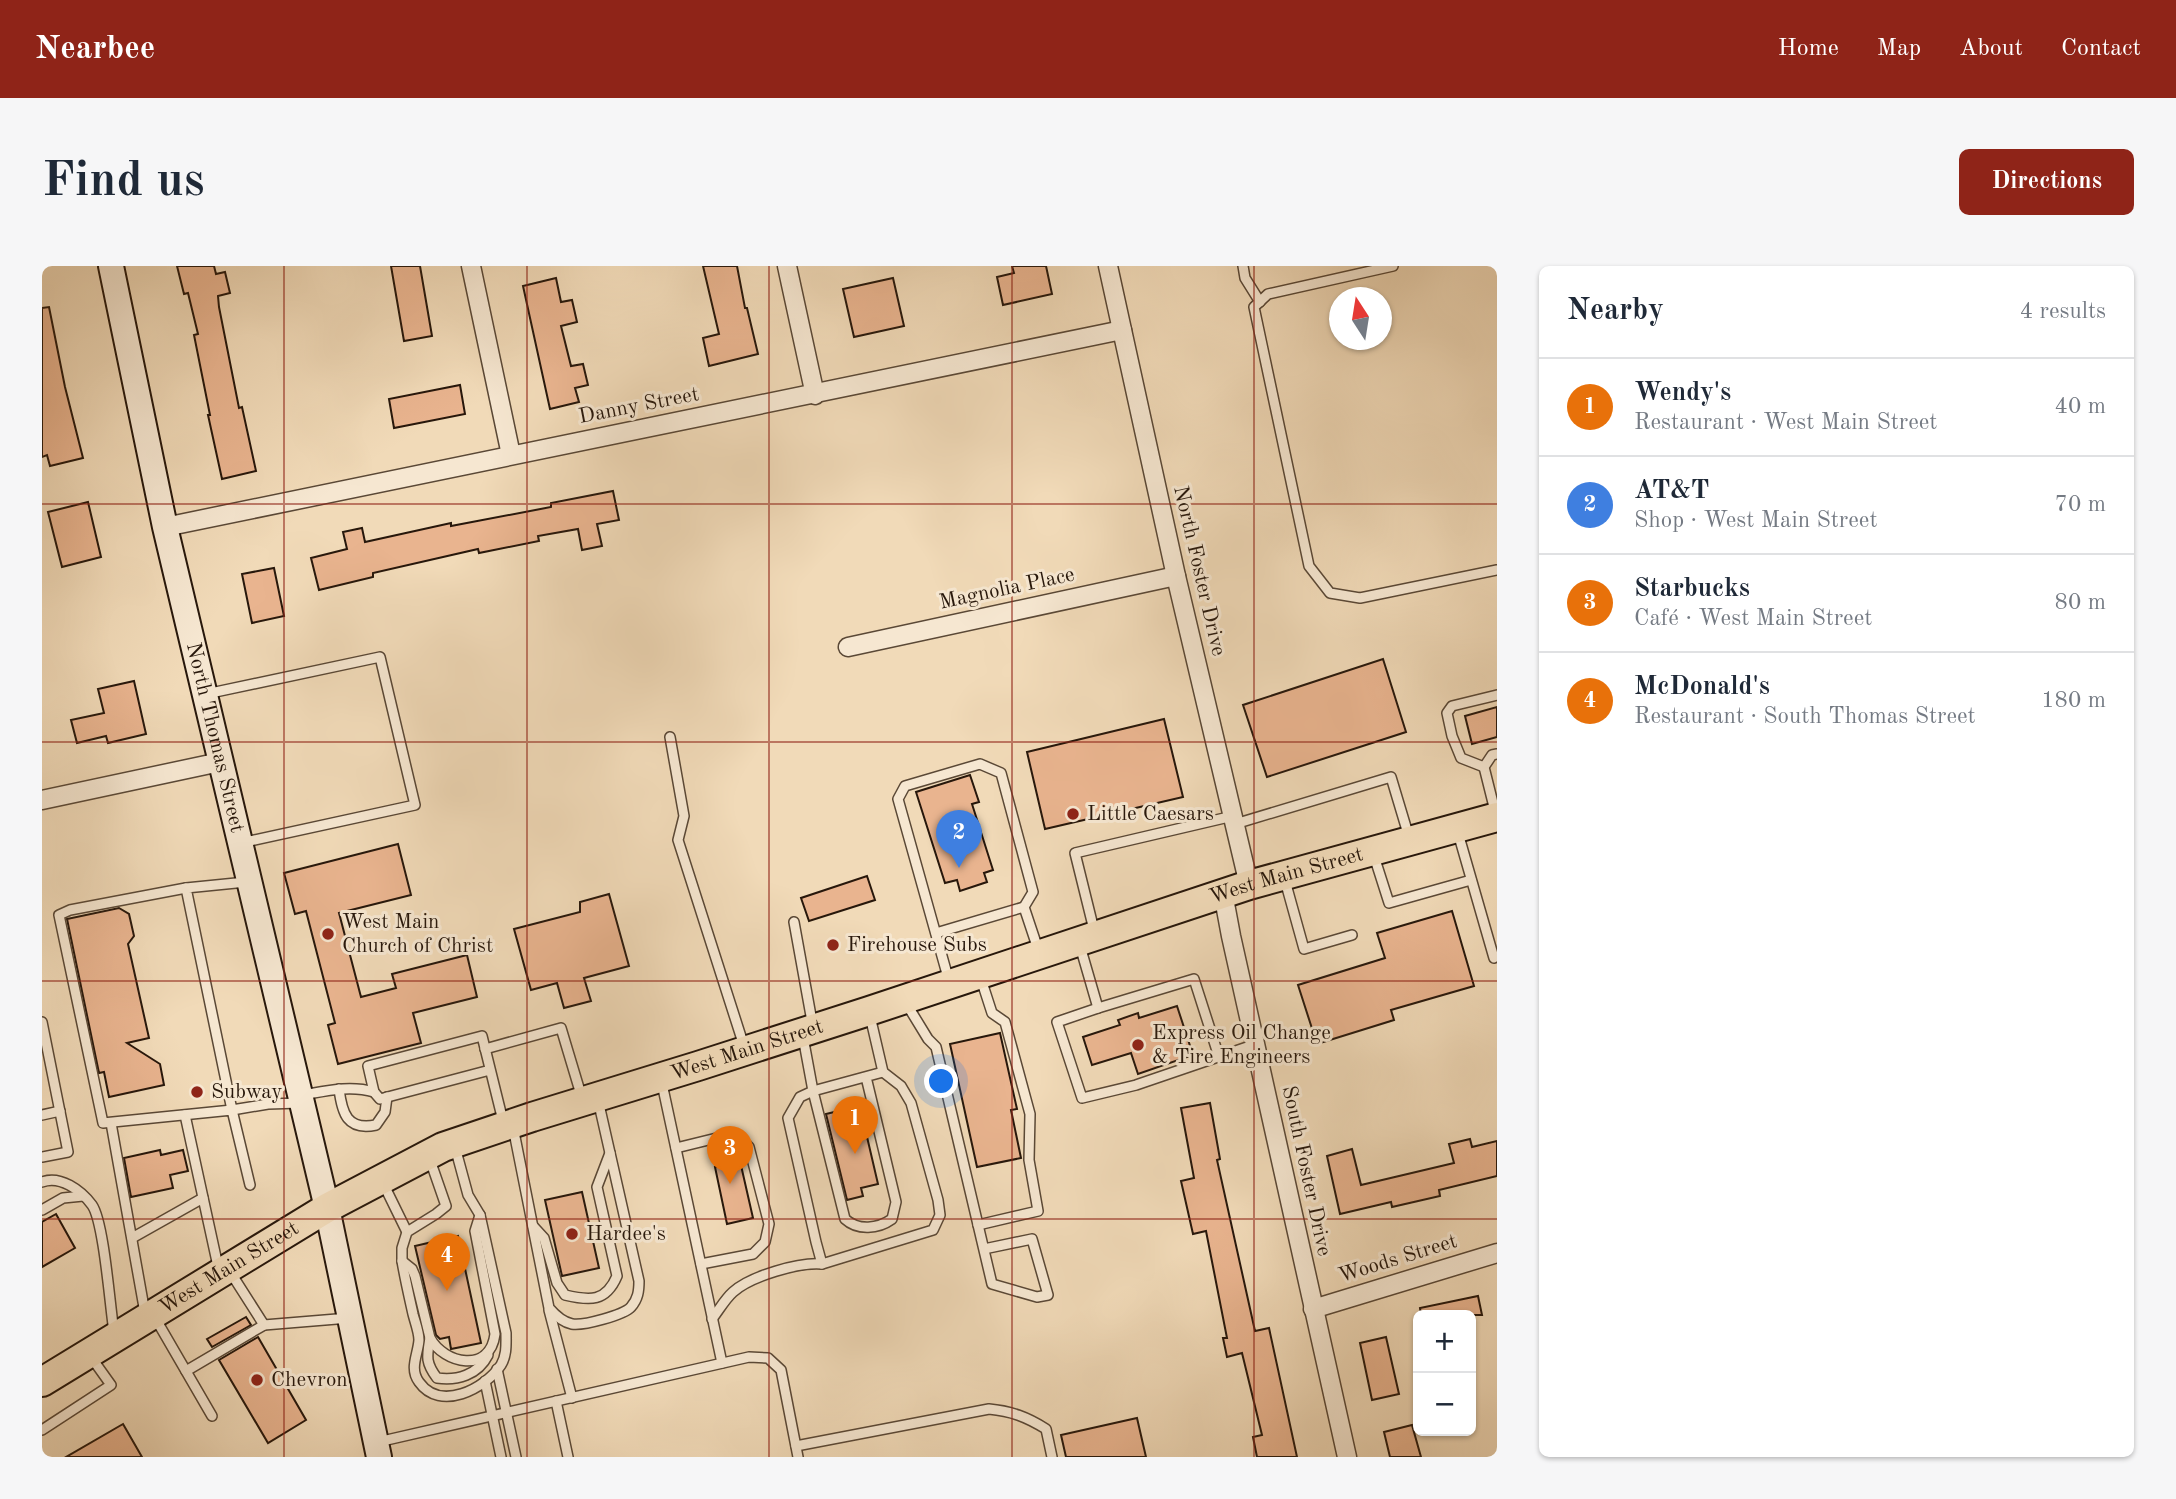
<!DOCTYPE html>
<html lang="en">
<head>
<meta charset="utf-8">
<style>
  body { margin:0; font-family:"Old Standard TT",serif; background:#f6f6f7; color:#1f2937 }
  .controls { position:absolute; right:21px; bottom:21px; display:grid; overflow:hidden; border-radius:10px; box-shadow:0 2px 5px #0004 }
  .controls button { width:63px; height:63px; display:grid; place-items:center; padding:0; border:0; border-bottom:2px solid #e0e1e3; background:#fff; color:#1f2937; font:35px sans-serif }
  .compass { position:absolute; left:1287px; top:21px; width:63px; height:63px; border-radius:50%; background:#fff; box-shadow:0 2px 5px #0004; rotate:348deg }
  .you { position:absolute; left:900px; top:816px; width:24px; height:24px; margin:-18px; border:5px solid #fff; border-radius:50%; background:#1a73e8; box-shadow:0 0 0 10px #1a73e833 }
  .badge { display:grid; place-items:center; width:46px; height:46px; border-radius:50%; background:#8f2418; color:#fff; font-size:23px; font-weight:700 }
  .pin { position:absolute; translate:-50% -58px; filter:drop-shadow(0 2px 4px #0008) }
  .pin::after { content:''; position:absolute; top:37px; width:24px; height:21px; background:inherit; clip-path:polygon(0 0,100% 0,50% 100%) }
  .list { margin:0; padding:0; list-style:none }
  h2 { display:flex; justify-content:space-between; align-items:center; height:91px; margin:0; padding:0 28px; font-size:30px }
  h2 small { font-size:23px; font-weight:400; color:#747a83 }
  .list li { display:grid; grid-template-columns:46px 1fr auto; gap:21px; align-items:center; box-sizing:border-box; height:98px; padding:0 28px; border-top:2px solid #e0e1e3 }
  .list b { display:block; font-size:26px; white-space:nowrap }
  .list p { margin:0; font-size:23px; white-space:nowrap; color:#747a83 }
  .list em { font-size:23px; font-style:normal; color:#747a83 }
  .map { position:relative; flex:none; width:1455px; height:1191px; overflow:hidden; border-radius:10px }
  header { display:flex; align-items:center; gap:42px; box-sizing:border-box; height:98px; padding:0 35px; background:#8f2418; color:#fff }
  header strong { font-size:33px }
  nav { display:flex; gap:38px; margin-inline-start:auto; font-size:24px }
  .intro { display:flex; align-items:center; justify-content:space-between; box-sizing:border-box; height:168px; padding:0 42px }
  h1 { margin:0; font-size:49px }
  .button { padding:18px 32px; border-radius:10px; background:#8f2418; color:#fff; font-size:24px; font-weight:700 }
  main { display:flex; gap:42px; padding:0 42px }
  aside { flex:1; background:#fff; border-radius:10px; box-shadow:0 2px 5px #0004 }
  .map>svg:first-child { display:block }
</style>
</head>
<body>
<header>
<strong>Nearbee</strong>
<nav><a>Home</a><a>Map</a><a>About</a><a>Contact</a></nav>
</header>
<div class="intro"><h1>Find us</h1><a class="button">Directions</a></div>
<main>
<div class="map">
<svg width="1455" height="1191" viewBox="0 0 1455 1191">
  <rect width="100%" height="100%" fill="#f1dab8"/>
  <filter id="stains"><feTurbulence type="fractalNoise" baseFrequency=".00286" numOctaves="4"/><feColorMatrix values="0 0 0 0 .2 0 0 0 0 .09 0 0 0 0 .02 0 0 0 .5 -.17"/></filter>
  <radialGradient id="worn" r=".72"><stop offset=".6" stop-color="#630" stop-opacity="0"/><stop offset="1" stop-color="#630" stop-opacity=".3"/></radialGradient>
  <!-- building -->
  <g fill="#e9b48f" stroke="#27170b" stroke-width="2">
    <path d="M135 0H172L174 8 183 6 188 27 176 30 177 41 197 142 200 141 214 205 180 213 166 149H168L152 69 156 68 146 27 142 28Z"/>
    <path d="M349 0H378L390 70 362 75Z"/>
    <path d="M661 0H695L703 42H705L716 88 667 100 661 72 677 68Z"/>
    <path d="M970 0H1004L1010 28 961 39 955 11 972 7Z"/>
    <path d="M514 12 519 36 530 34 535 56 519 60 529 100 541 98 546 119 533 122 537 136 508 143 481 20Z"/>
    <path d="M851 12 862 60 812 71 801 23Z"/>
    <path d="M7 41 23 121 41 192 8 200 5 189 0 191V42Z"/>
    <path d="M418 119 423 148 352 162 347 133Z"/>
    <path d="M571 225 577 254 555 258 560 280 540 284 536 263 496 270 497 275 437 287 436 283 331 307V311L277 324 269 292 305 283 301 266 320 262 323 276 409 257V260L509 241V237Z"/>
    <path d="M46 236 59 291 20 301 6 246Z"/>
    <path d="M232 302 242 350 210 357 200 308Z"/>
    <path d="M1341 393 1364 466 1225 511 1201 439Z"/>
    <path d="M92 415 104 468 66 477 64 470 35 477 29 454 62 447 56 423Z"/>
    <path d="M1455 441V471L1430 478 1423 450Z"/>
    <path d="M1122 453 1141 531 1003 563 985 486Z"/>
    <path d="M928 509 937 536 930 538 951 604 942 607 945 616 918 625 915 614 903 617 874 526Z"/>
    <path d="M356 578 369 629 297 647 319 731 354 722 350 708 425 689 435 731 371 747 379 777 296 798 286 759 293 757 264 645 253 648 242 607Z"/>
    <path d="M825 610 833 634 767 655 759 632Z"/>
    <path d="M567 628 587 700 542 712 549 735 522 742 515 717 489 724 472 663 538 646V636Z"/>
    <path d="M77 642 87 648 92 670 86 678 107 772 85 777 118 798 122 819 67 831 62 806 57 807 25 653Z"/>
    <path d="M1410 645 1432 720 1349 744 1352 754 1275 778 1256 719 1343 692 1335 667Z"/>
    <path d="M1135 740 1151 789 1096 808 1089 787 1050 799 1041 771 1078 759 1076 754 1096 747 1097 752Z"/>
    <path d="M958 767 975 843 969 844 979 892 935 901 908 778Z"/>
    <path d="M1168 837 1178 893 1175 894 1213 1065 1227 1062 1255 1191H1215L1211 1171 1220 1169 1200 1087 1185 1091 1181 1072H1185L1164 965 1151 968 1139 915 1152 912 1139 842Z"/>
    <path d="M813 841 817 859 822 858 836 918 819 922 821 930 805 934 784 848Z"/>
    <path d="M1428 873 1430 881 1455 875V910L1397 924 1398 930 1350 941 1349 936 1298 948 1285 890 1310 883 1319 919 1412 897 1407 878Z"/>
    <path d="M118 884 119 889 141 884 146 905 128 909 131 922 89 931 82 892Z"/>
    <path d="M698 895 711 952 685 958 673 901Z"/>
    <path d="M540 926 557 1002 520 1010 503 934Z"/>
    <path d="M14 948 33 982 0 1001V956Z"/>
    <path d="M416 970 439 1077 409 1083 407 1071 398 1073 394 1069 373 980Z"/>
    <path d="M1436 1030 1440 1049H1379L1378 1042Z"/>
    <path d="M204 1051 209 1059 170 1081 165 1073Z"/>
    <path d="M216 1071 264 1154 226 1177 177 1094Z"/>
    <path d="M1344 1071 1357 1128 1330 1134 1318 1077Z"/>
    <path d="M1095 1152 1104 1191H1024L1019 1169Z"/>
    <path d="M81 1158 100 1191H24Z"/>
    <path d="M1370 1159 1379 1191H1348L1342 1166Z"/>
  </g>
  <g fill="none" stroke-linecap="round" stroke-linejoin="round">
    <defs>
      <g id="lane">
        <path d="M1201 0 1203 12 1218 36"/>
        <path d="M1351 0 1226 28 1212 41 1267 300 1288 327 1318 332 1455 304"/>
        <path d="M164 428 338 391 373 539 199 577"/>
        <path d="M628 471 642 550 636 574 702 780"/>
        <path d="M1442 501 1419 492 1410 470 1405 447 1410 440 1455 429"/>
        <path d="M1454 549 1442 501 1450 489 1455 488"/>
        <path d="M1193 558 1349 511 1367 571"/>
        <path d="M1416 567 1452 692"/>
        <path d="M1332 590 1347 637 1429 614"/>
        <path d="M1242 611 1262 683 1310 669"/>
        <path d="M204 616 144 622 190 844 226 838 258 837"/>
        <path d="M144 622 28 644 17 649 61 857 190 844 208 919"/>
        <path d="M752 656 771 761"/>
        <path d="M894 667 982 641"/>
        <path d="M1053 668 1033 587 1191 550"/>
        <path d="M1038 680 1056 742 1015 756 1040 832 1094 819 1214 778"/>
        <path d="M907 715 856 533 863 520 938 498 959 507 991 626 982 641 997 686"/>
        <path d="M864 737 886 773 894 781 950 1018 995 1031 1006 1029 990 973 942 983"/>
        <path d="M1056 742 1152 713 1177 791"/>
        <path d="M0 756 26 886 0 891"/>
        <path d="M761 771 771 825 758 831 746 852 774 976 780 998 891 964 898 949 896 934 869 837 859 820 841 806 828 750"/>
        <path d="M443 783 519 762 540 832"/>
        <path d="M448 804 338 833 332 826 326 800 440 770 462 859"/>
        <path d="M824 811 854 936 850 953C836 963 816 965 803 953L771 825 841 806"/>
        <path d="M619 813 680 1097"/>
        <path d="M297 823C300 847 305 865 334 859L343 846 345 831"/>
        <path d="M260 829C284 825 308 819 332 826"/>
        <path d="M0 849 18 845"/>
        <path d="M143 849 177 1005"/>
        <path d="M69 857 103 1047"/>
        <path d="M471 861 507 1042C513 1049 520 1056 530 1058 541 1060 582 1049 589 1041 596 1033 597 1025 597 1015L556 834"/>
        <path d="M634 882 687 869 698 872 707 881 727 958 723 976 711 988 659 998"/>
        <path d="M387 891 404 940 394 948 365 966 360 982V995C363 1013 367 1030 371 1048 373 1056 377 1066 377 1074 376 1089 367 1102 377 1116 398 1146 443 1123 459 1099 465 1089 464 1078 464 1067L438 949 426 929 413 881"/>
        <path d="M340 915 365 966"/>
        <path d="M0 916C18 909 39 924 50 939 62 956 68 1041 72 1066"/>
        <path d="M0 944 21 932 41 930"/>
        <path d="M936 959 996 945 987 894 988 848 963 756 950 747 939 713"/>
        <path d="M491 960 502 972 515 1017 523 1029C548 1035 564 1036 575 1010L555 921 568 887"/>
        <path d="M90 972 161 932"/>
        <path d="M360 995 370 1003 373 1010 388 1072C402 1098 448 1108 453 1068L433 965 438 949"/>
        <path d="M507 1044 530 1132"/>
        <path d="M112 1050 170 1150"/>
        <path d="M670 1053C677 1044 683 1033 691 1026 709 1010 757 996 780 998"/>
        <path d="M222 1059 307 1052"/>
        <path d="M388 1072C385 1090 383 1096 395 1112 415 1115 436 1109 446 1089"/>
        <path d="M455 1103 474 1191"/>
        <path d="M144 1105 222 1059 187 1004"/>
        <path d="M443 1115 459 1191"/>
        <path d="M514 1135 526 1191"/>
        <path d="M0 1164 69 1119 49 1091"/>
        <path d="M336 1176 707 1091 726 1092 739 1104 756 1191"/>
        <path d="M754 1180 947 1143C969 1145 985 1151 1004 1163L1010 1191"/>
      </g>
      <g id="street">
        <path d="M429 0 469 189"/>
        <path d="M745 0 773 129"/>
        <path d="M1066 0 1134 310 1207 619"/>
        <path d="M123 261C442 194 761 131 1080 64"/>
        <path d="M806 381 1134 310"/>
        <path d="M0 534 178 496"/>
        <path d="M1181 627 1189 670 1305 1191"/>
        <path d="M1271 1043 1455 987"/>
      </g>
      <g id="secondary">
        <path id="s1" d="M69 0 123 261 285 942 337 1191"/>
      </g>
      <g id="primary">
        <path id="s2" d="M0 1116 285 942 401 881 490 851 656 800 827 745 1207 619 1455 551"/>
      </g>
    </defs>
    <!-- lane casing -->
    <use href="#lane" stroke="#5a4836" stroke-width="12"/>
    <!-- street casing -->
    <use href="#street" stroke="#5a4836" stroke-width="21"/>
    <!-- secondary casing -->
    <use href="#secondary" stroke="#27170b" stroke-width="28"/>
    <!-- primary casing -->
    <use href="#primary" stroke="#27170b" stroke-width="32"/>
    <!-- lane -->
    <use href="#lane" stroke="#f6e7d1" stroke-width="9"/>
    <!-- street -->
    <use href="#street" stroke="#f6e7d1" stroke-width="18"/>
    <!-- secondary -->
    <use href="#secondary" stroke="#f6e7d1" stroke-width="24"/>
    <!-- primary -->
    <use href="#primary" stroke="#f1dab8" stroke-width="28"/>
  </g>
  <!-- grid -->
  <path fill="none" stroke="#8f2418" stroke-width="2" stroke-opacity="0.55" d="M242 0V1191M485 0V1191M727 0V1191M970 0V1191M1212 0V1191M0 238H1455M0 476H1455M0 715H1455M0 953H1455"/>
  <!-- markers -->
  <g fill="#8f2418" stroke="#f6e7d1" stroke-width="2.5">
    <circle cx="1031" cy="548" r="7"/>
    <circle cx="286" cy="668" r="7"/>
    <circle cx="791" cy="679" r="7"/>
    <circle cx="1096" cy="779" r="7"/>
    <circle cx="155" cy="826" r="7"/>
    <circle cx="530" cy="968" r="7"/>
    <circle cx="215" cy="1114" r="7"/>
  </g>
  <g text-anchor="middle" dominant-baseline="central" stroke-width="6" stroke-linejoin="round" paint-order="stroke">
    <!-- street labels -->
    <g font-size="21" fill="#27170b" stroke="#f6e7d1">
      <text transform="translate(597 140) rotate(-11)">Danny Street</text>
      <text transform="translate(1157 305) rotate(77)">North Foster Drive</text>
      <text transform="translate(965 323) rotate(-12)">Magnolia Place</text>
      <text stroke="none"><textPath href="#s1" startOffset="483">North Thomas Street</textPath></text>
      <text stroke="none"><textPath href="#s2" startOffset="1351">West Main Street</textPath></text>
      <text stroke="none"><textPath href="#s2" startOffset="784">West Main Street</textPath></text>
      <text transform="translate(1264 905) rotate(78)">South Foster Drive</text>
      <text transform="translate(1356 993) rotate(-17)">Woods Street</text>
      <text stroke="none"><textPath href="#s2" startOffset="219">West Main Street</textPath></text>
    </g>
    <!-- poi labels -->
    <g font-size="21" fill="#27170b" stroke="#f6e7d1" text-anchor="start">
      <text x="1045" y="548">Little Caesars</text>
      <text x="300" y="656">West Main<tspan x="300" dy="24">Church of Christ</tspan></text>
      <text x="805" y="679">Firehouse Subs</text>
      <text x="1110" y="767">Express Oil Change<tspan x="1110" dy="24">&amp; Tire Engineers</tspan></text>
      <text x="169" y="826">Subway</text>
      <text x="544" y="968">Hardee's</text>
      <text x="229" y="1114">Chevron</text>
    </g>
  </g>
  <rect width="100%" height="100%" filter="url(#stains)"/>
  <rect width="100%" height="100%" fill="url(#worn)"/>
</svg>
<div class="controls">
<button>+</button>
<button>−</button>
</div>
<svg class="compass" viewBox="-18 -18 36 36"><path d="M0-13l5 13h-10z" fill="#e53935"/><path d="M0 13l5-13h-10z" fill="#747a83"/></svg>
<div class="you"></div>
<div class="pin badge" style="left:813px;top:888px;background:#e8710a">1</div>
<div class="pin badge" style="left:917px;top:602px;background:#3f7fe0">2</div>
<div class="pin badge" style="left:688px;top:918px;background:#e8710a">3</div>
<div class="pin badge" style="left:405px;top:1025px;background:#e8710a">4</div>
</div>
<aside>
<h2>Nearby<small>4 results</small></h2>
<ul class="list">
<li><span class="badge" style="background:#e8710a">1</span><div><b>Wendy's</b><p>Restaurant · West Main Street</p></div><em>40 m</em></li>
<li><span class="badge" style="background:#3f7fe0">2</span><div><b>AT&amp;T</b><p>Shop · West Main Street</p></div><em>70 m</em></li>
<li><span class="badge" style="background:#e8710a">3</span><div><b>Starbucks</b><p>Café · West Main Street</p></div><em>80 m</em></li>
<li><span class="badge" style="background:#e8710a">4</span><div><b>McDonald's</b><p>Restaurant · South Thomas Street</p></div><em>180 m</em></li>
</ul>
</aside>
</main>
</body>
</html>
